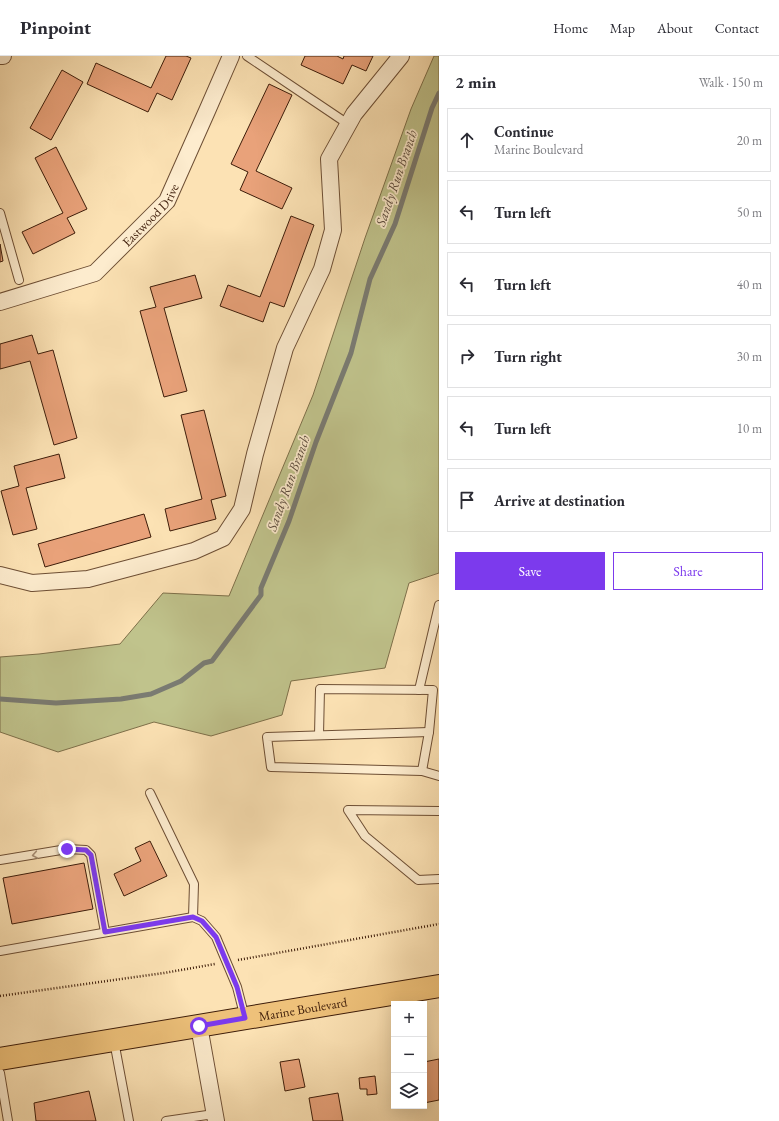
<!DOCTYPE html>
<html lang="en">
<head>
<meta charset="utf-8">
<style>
  body { margin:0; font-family:"EB Garamond",serif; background:#f2f2f3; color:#2b2b33 }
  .controls { position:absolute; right:12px; bottom:12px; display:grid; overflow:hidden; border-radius:0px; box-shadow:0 4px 16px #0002 }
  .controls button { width:36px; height:36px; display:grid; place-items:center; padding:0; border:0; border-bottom:1px solid #e1e1e2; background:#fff; color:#2b2b33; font:20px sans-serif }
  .stop { position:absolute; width:12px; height:12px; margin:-9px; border:3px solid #7c3aed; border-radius:50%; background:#fff }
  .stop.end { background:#7c3aed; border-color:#fff; box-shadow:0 1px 4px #0008 }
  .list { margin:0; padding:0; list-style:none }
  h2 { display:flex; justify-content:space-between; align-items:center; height:52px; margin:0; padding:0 16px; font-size:17px }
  h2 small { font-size:13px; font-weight:400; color:#7c7c81 }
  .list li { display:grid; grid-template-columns:26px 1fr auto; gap:12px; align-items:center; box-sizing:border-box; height:64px; margin:0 8px 8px; padding:0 8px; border:1px solid #e1e1e2; border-radius:0px }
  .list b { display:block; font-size:15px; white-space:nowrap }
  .list p { margin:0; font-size:13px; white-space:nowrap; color:#7c7c81 }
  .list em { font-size:13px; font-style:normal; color:#7c7c81 }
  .actions { display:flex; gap:8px; padding:12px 16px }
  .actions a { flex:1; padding:9px 0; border:1px solid #7c3aed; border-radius:0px; text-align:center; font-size:14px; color:#7c3aed }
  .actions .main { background:#7c3aed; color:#fff }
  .icon { flex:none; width:22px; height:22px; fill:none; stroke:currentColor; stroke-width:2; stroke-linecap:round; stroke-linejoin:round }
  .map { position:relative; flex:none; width:439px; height:1065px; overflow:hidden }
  header { display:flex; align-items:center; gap:24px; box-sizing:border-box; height:56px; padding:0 20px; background:#fff; border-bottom:1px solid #e1e1e2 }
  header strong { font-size:19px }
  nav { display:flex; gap:22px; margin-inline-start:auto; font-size:14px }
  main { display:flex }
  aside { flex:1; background:#fff }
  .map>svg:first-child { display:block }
</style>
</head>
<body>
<header>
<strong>Pinpoint</strong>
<nav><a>Home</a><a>Map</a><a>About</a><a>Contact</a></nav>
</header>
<main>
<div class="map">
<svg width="439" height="1065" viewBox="0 0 439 1065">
  <rect width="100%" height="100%" fill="#fce2b4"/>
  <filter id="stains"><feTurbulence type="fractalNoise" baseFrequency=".005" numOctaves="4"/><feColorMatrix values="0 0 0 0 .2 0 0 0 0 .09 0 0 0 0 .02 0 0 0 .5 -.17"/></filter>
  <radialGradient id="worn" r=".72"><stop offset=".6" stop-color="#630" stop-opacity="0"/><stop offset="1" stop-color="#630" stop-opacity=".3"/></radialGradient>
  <!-- green -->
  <path fill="#c0c38c" stroke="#7e704a" d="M434 0H439V517L409 527 385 612 291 625 282 659 211 680 154 666 58 696 0 676V601L39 598 120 588 163 537 229 540 313 339 365 182 411 53Z"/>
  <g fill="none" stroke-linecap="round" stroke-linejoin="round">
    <!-- stream -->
    <path stroke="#7a7b72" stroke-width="5" d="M0 643 56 647 121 643 151 638 181 625 204 607 212 605 261 539V532L289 465 316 386 351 297 370 223 395 168 432 52 439 37"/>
  </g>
  <!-- building -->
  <g fill="#e9a27a" stroke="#3d1c09">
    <path d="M166 0H186L191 2 172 44 157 37 148 56 87 28 96 7 151 32Z"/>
    <path d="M305 0H337L343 3 344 0H373L366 15 352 9 343 28 301 9Z"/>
    <path d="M62 14 83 26 51 84 30 72Z"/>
    <path d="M269 28 292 39 256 115 292 132 282 153 240 134 248 116 231 108Z"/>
    <path d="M56 91 87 153 67 162 75 177 33 198 22 176 63 157 35 102Z"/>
    <path d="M291 160 314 169 284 251 270 246 263 266 220 250 228 229 260 241Z"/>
    <path d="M0 188 3 205 0 206Z"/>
    <path d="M195 219 202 242 164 252 187 335 164 341 140 255 156 251 150 231Z"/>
    <path d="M32 279 38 298 53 294 77 382 54 389 30 305 0 313V288Z"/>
    <path d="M204 354 226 440 211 444 216 463 170 475 165 453 202 443 181 359Z"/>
    <path d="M59 398 65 422 26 432 37 473 13 479 1 435 19 430 14 410Z"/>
    <path d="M144 458 151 481 45 511 38 488Z"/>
    <path d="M150 785 167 820 124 840 114 818 141 805 135 792Z"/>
    <path d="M84 807 93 853 12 868 3 822Z"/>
    <path d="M299 1003 305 1031 285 1035 280 1006Z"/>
    <path d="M439 1003V1044L424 1047V1006Z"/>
    <path d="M375 1020 377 1038 367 1039V1033H360L359 1022Z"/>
    <path d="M89 1035 96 1065H36L34 1047Z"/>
    <path d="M338 1037 343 1065H313L309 1042Z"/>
  </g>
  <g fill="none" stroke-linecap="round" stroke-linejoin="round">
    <defs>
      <g id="lane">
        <path d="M247 0 348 68"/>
        <path d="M0 157 19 224"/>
        <path d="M419 634 439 549"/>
        <path d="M429 676 267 681 271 711 422 715 439 720"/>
        <path d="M319 679 320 633 433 634 429 676 422 715"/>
        <path d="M150 737 194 828 193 861"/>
        <path d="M439 755 348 754 365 780 418 824 439 823"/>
        <path d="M0 804 67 793 86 794 91 799 105 876"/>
        <path d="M0 895 193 861 202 865 216 881 237 931 245 962"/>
        <path d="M114 985 129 1065"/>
        <path d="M0 1017 8 1065"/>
        <path d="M166 1065 214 1058"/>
      </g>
      <g id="street">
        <path d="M0 0H3"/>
        <path id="s1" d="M0 246 95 217 167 145 207 55 231 0"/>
        <path d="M0 519 32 527 88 523 194 495 223 482 242 453 255 398 285 292 322 213 333 174 329 103 354 58 401 0"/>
        <path d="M199 970 216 1065"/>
      </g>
      <g id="primary">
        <path id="s2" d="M0 1003 439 930"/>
      </g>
    </defs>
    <!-- lane casing -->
    <use href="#lane" stroke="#6d4e34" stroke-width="10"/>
    <!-- street casing -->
    <use href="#street" stroke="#6d4e34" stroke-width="18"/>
    <!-- primary casing -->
    <use href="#primary" stroke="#3d1c09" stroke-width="24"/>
    <!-- path -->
    <g stroke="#3d1c09" stroke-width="2.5" stroke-dasharray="1 2" stroke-linecap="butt">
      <path d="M238 904 439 868"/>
      <path d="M0 940 164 917 215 908"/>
    </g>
    <!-- lane -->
    <use href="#lane" stroke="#fdecce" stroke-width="8"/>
    <!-- street -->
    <use href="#street" stroke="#fdecce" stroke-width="16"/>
    <!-- primary -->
    <use href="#primary" stroke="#eec17a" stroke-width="22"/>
  </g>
  <!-- one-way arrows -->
  <defs><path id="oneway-chevron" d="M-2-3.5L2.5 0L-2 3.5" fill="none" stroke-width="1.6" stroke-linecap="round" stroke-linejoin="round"/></defs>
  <use stroke="#a78e75" href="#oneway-chevron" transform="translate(35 799) rotate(170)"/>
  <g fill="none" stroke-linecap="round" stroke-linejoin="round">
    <!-- route -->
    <path stroke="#7c3aed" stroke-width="5" d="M67 793 86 794 91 799 105 876 193 861 202 865 216 881 237 931 245 962 199 970"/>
  </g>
  <g text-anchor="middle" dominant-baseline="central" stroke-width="3.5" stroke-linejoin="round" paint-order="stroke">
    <!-- street labels -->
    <g font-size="13" fill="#3d1c09" stroke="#fdecce">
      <text stroke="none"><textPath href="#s1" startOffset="180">Eastwood Drive</textPath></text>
      <text stroke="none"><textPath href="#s2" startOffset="307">Marine Boulevard</textPath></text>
    </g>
    <!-- water labels -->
    <g font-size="14" font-style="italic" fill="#5c4c3e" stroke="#fdecce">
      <text transform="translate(396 122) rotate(-71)">Sandy Run Branch</text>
      <text transform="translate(288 427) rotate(-70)">Sandy Run Branch</text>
    </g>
  </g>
  <rect width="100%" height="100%" filter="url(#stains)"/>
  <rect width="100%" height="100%" fill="url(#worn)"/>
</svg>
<div class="controls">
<button>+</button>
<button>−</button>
<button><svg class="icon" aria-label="layers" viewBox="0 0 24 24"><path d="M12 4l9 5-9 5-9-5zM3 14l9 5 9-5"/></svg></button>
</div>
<div class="stop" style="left:199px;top:970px"></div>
<div class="stop end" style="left:67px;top:793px"></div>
</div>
<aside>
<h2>2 min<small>Walk · 150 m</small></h2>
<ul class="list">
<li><svg class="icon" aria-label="ahead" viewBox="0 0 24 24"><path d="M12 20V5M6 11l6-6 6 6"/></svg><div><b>Continue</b><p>Marine Boulevard</p></div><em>20 m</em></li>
<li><svg class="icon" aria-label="left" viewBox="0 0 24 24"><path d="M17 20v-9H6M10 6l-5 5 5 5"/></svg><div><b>Turn left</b></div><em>50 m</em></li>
<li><svg class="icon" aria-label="left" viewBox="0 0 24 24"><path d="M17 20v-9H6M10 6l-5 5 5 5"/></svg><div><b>Turn left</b></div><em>40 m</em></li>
<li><svg class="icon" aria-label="right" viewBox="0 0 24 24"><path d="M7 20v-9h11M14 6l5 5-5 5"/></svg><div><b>Turn right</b></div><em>30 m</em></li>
<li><svg class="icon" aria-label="left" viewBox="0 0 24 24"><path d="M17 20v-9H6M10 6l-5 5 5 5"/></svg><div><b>Turn left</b></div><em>10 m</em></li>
<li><svg class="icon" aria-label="arrive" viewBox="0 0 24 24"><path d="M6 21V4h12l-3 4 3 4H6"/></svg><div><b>Arrive at destination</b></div></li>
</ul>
<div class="actions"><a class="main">Save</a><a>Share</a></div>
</aside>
</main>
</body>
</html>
